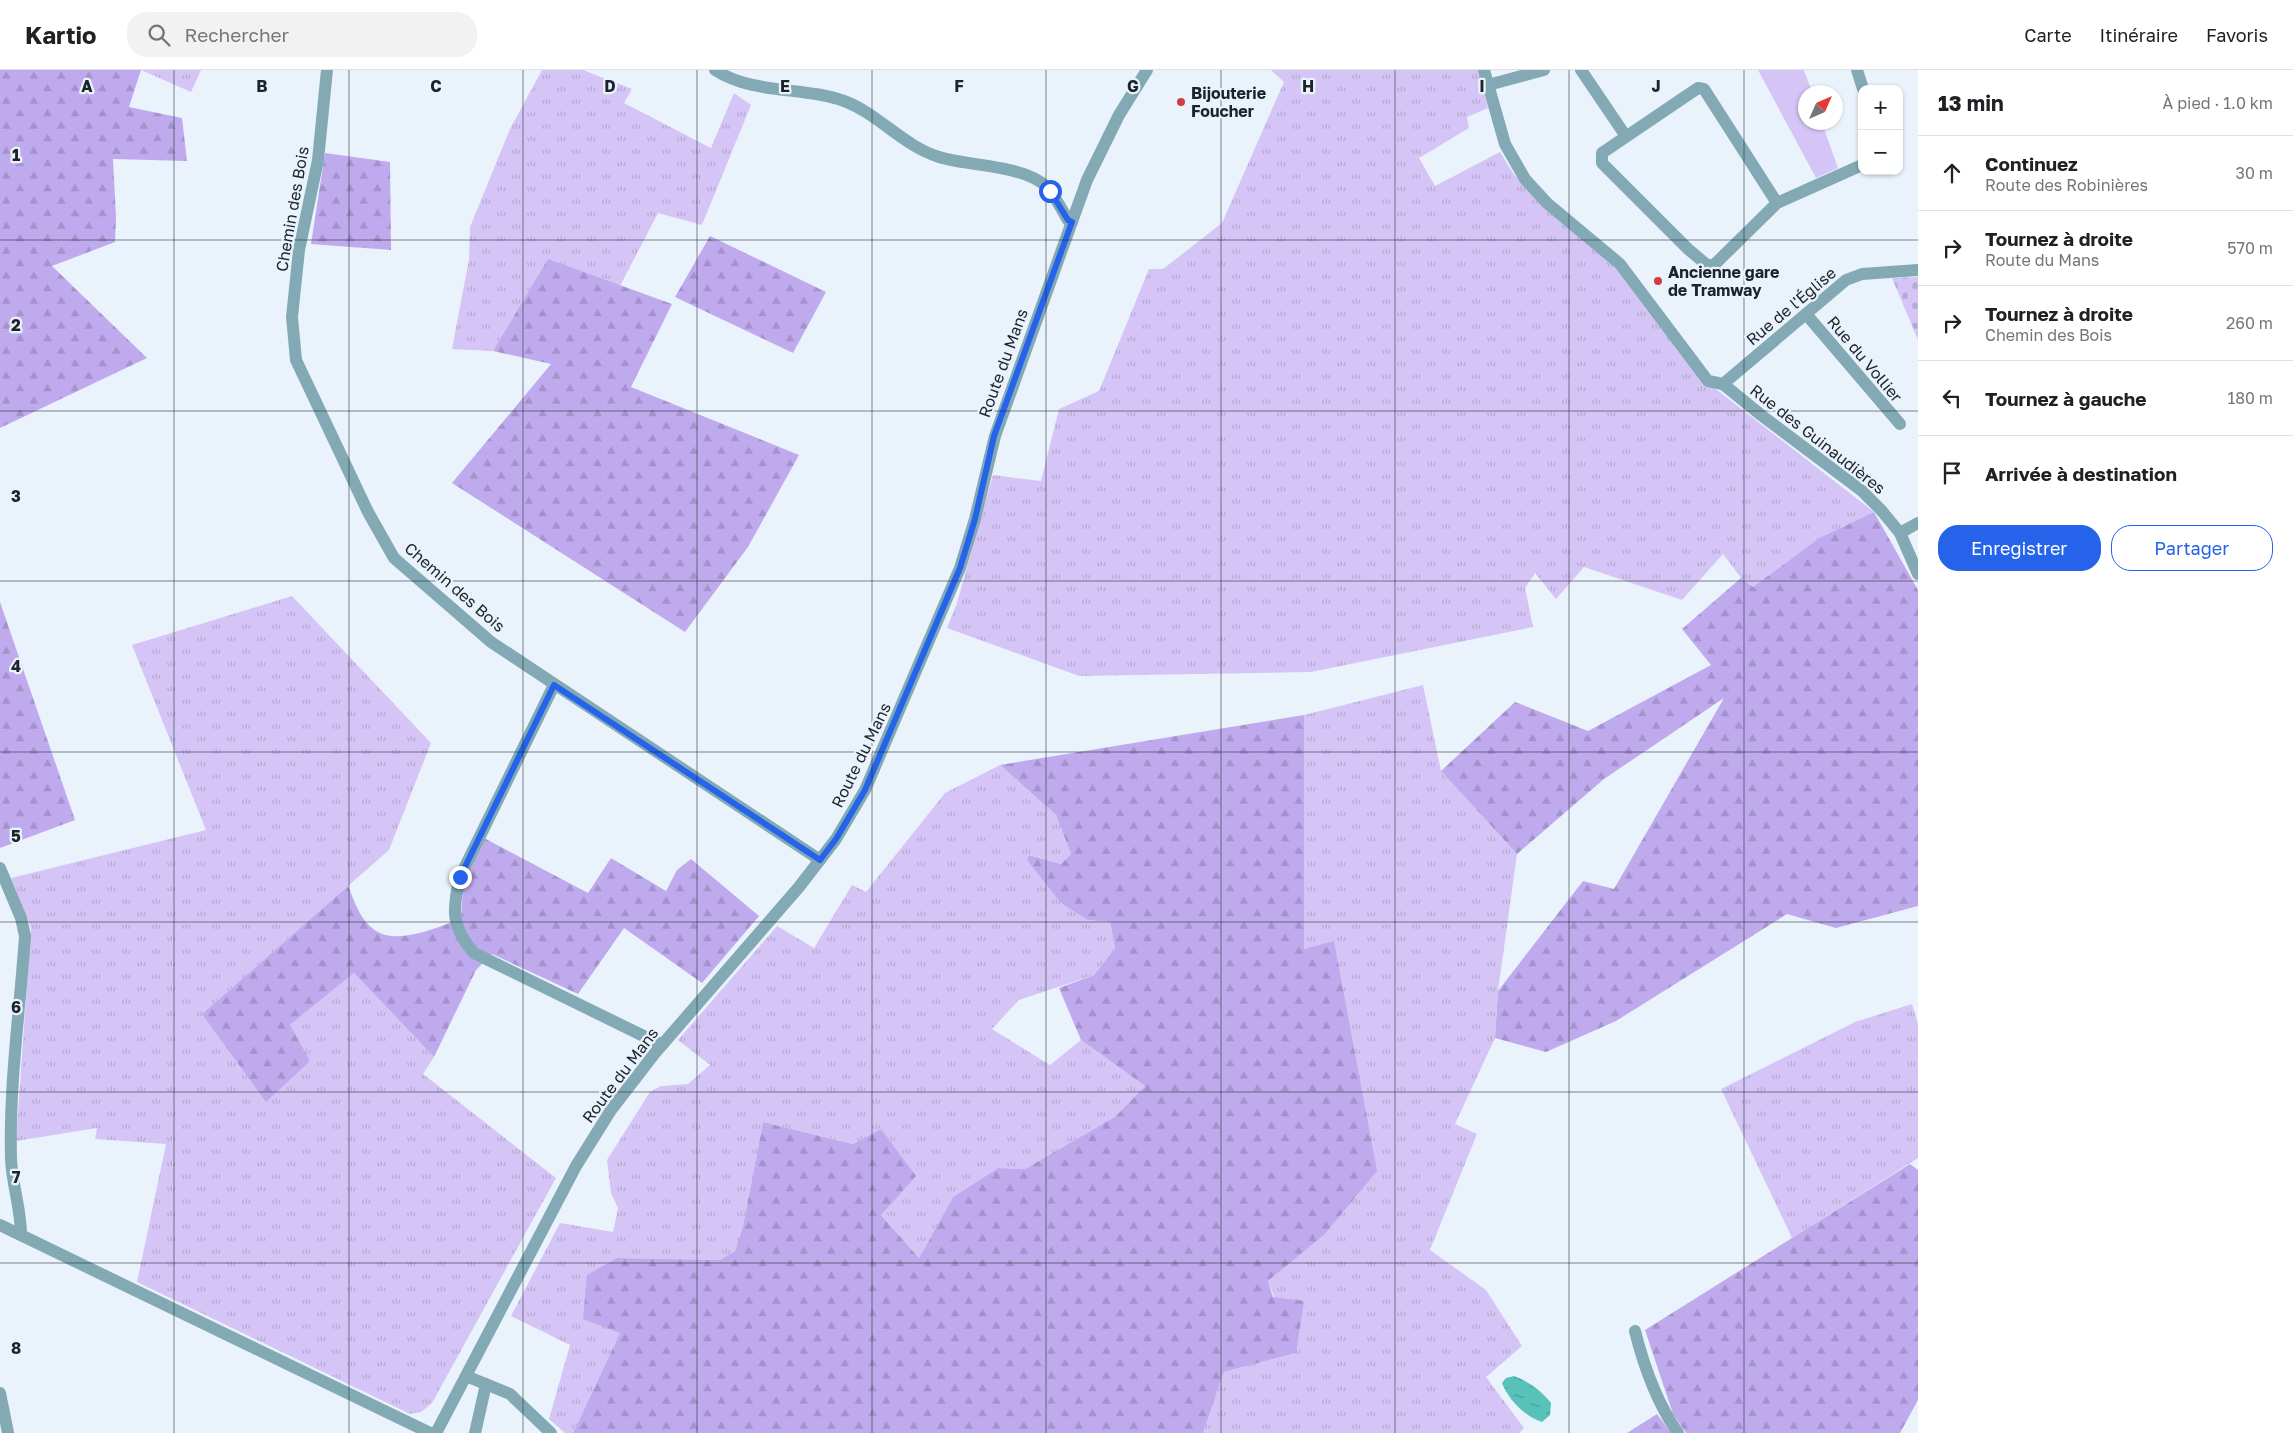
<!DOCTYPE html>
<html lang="fr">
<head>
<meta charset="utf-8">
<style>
  body { margin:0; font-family:"Golos Text",sans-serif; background:#f2f2f2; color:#202124 }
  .controls { position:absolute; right:15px; top:15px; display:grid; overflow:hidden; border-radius:10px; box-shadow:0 1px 4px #0004 }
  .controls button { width:45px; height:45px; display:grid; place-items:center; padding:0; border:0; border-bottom:1px solid #e0e0e0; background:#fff; color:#202124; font:25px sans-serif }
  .compass { position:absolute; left:1798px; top:15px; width:45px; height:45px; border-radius:50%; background:#fff; box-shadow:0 1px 4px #0004; rotate:45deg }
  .stop { position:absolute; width:15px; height:15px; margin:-11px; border:4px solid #2563eb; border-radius:50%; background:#fff }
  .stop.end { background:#2563eb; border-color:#fff; box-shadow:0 1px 5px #0008 }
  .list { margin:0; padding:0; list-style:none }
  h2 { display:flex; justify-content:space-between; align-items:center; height:65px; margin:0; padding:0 20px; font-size:21px }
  h2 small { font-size:16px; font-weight:400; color:#757577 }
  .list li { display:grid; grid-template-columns:32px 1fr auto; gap:15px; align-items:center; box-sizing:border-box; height:75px; padding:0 20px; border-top:1px solid #e0e0e0 }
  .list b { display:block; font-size:19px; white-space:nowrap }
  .list p { margin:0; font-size:16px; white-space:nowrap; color:#757577 }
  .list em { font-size:16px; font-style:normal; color:#757577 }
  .actions { display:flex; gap:10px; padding:15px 20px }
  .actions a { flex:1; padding:11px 0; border:1px solid #2563eb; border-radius:20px; text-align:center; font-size:18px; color:#2563eb }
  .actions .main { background:#2563eb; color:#fff }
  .icon { flex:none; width:28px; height:28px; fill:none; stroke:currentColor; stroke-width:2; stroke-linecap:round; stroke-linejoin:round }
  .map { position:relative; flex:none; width:1918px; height:1363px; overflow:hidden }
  header { display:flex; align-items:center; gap:30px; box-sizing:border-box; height:70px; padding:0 25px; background:#fff; border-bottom:1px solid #e0e0e0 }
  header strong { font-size:24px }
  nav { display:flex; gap:28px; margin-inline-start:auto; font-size:18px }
  .search { width:350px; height:45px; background:#f2f2f2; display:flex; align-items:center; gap:12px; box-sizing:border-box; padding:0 18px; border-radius:20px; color:#757577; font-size:19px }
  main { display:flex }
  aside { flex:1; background:#fff }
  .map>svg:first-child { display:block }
</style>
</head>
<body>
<header>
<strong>Kartio</strong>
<div class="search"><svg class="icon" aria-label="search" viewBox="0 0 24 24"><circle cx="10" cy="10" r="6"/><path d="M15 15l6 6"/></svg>Rechercher</div>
<nav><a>Carte</a><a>Itinéraire</a><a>Favoris</a></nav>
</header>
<main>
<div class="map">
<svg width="1918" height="1363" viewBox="0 0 1918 1363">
  <defs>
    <pattern id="grass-tufts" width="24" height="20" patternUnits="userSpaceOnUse" patternTransform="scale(1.25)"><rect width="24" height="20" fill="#d5c5f6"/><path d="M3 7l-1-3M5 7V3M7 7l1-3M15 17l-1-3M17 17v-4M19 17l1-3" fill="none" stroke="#b6a9d3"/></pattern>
    <pattern id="forest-firs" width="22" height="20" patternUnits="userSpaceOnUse" patternTransform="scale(1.25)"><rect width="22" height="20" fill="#c0aaee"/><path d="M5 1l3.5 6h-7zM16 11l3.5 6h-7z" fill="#a492cc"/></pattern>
    <pattern id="cemetery-stones" width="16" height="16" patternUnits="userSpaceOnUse" patternTransform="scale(1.25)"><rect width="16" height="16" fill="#d5c5f6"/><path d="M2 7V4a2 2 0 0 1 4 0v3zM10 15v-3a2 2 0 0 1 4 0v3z" fill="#b6a9d3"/></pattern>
    <pattern id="water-ripples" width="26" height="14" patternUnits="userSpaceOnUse" patternTransform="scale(1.25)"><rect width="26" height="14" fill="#57c1ba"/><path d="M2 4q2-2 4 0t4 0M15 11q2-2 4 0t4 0" fill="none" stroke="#479d97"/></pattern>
  </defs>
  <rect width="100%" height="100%" fill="#eaf3fc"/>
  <!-- grass -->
  <g fill="url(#grass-tufts)">
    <path d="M141 0H201L191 22Z"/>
    <path d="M542 0H583L632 19 624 33 711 78 734 23 751 35 702 155 658 143 620 216 548 190 493 281 452 279 469 189 470 157 510 59Z"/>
    <path d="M1271 0H1478L1488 38 1467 47 1469 58 1419 88 1435 116 1500 82 1513 103 1531 124 1616 196 1694 302 1874 442 1819 468 1753 517 1741 508 1723 484 1682 530 1584 497 1556 529 1535 503 1525 518 1533 557 1311 602 1079 606 947 558 957 533 993 405 1041 411 1059 339 1099 321 1149 199H1163L1222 153 1284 12Z"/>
    <path d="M292 526 431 673 389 780 202 944 290 955 354 903 434 987 423 1004 556 1108 432 1333 421 1342 410 1344 137 1212 166 1074 95 1069 97 1058 16 1071 31 858 11 808 206 760 132 575Z"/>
    <path d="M1423 615 1441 701 1517 784 1498 921 1495 968 1455 1054 1477 1064 1430 1180 1486 1220 1522 1276 1486 1307 1524 1358 1519 1363H1203L1224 1302 1296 1283 1268 1211 1324 1165 1334 872 1304 879V645Z"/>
    <path d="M1000 695 1056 745 1071 784 1061 794 1030 785 1027 790 1088 850 1110 852 1115 878 1094 905 1019 930 992 959 1050 995 1081 970 1145 1016 1116 1046 1025 1099 998 1098 953 1127 919 1188 881 1145V1059L854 1074 763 1052 743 1156 735 1181 720 1190 617 1188 620 1263 573 1363H565L549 1349 570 1275 511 1246 560 1153 613 1162 618 1138 611 1123 607 1090 650 1022 661 1016 688 1014 710 995 678 970 777 856 814 878 852 815 866 822 945 723Z"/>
    <path d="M1912 934 1918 954V1088L1792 1168 1721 1019 1855 952Z"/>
  </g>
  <!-- forest -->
  <g fill="url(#forest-firs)">
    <path d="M0 0H141L129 37 182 48 187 91 113 89 116 147 115 172 52 196 147 288 0 358Z"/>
    <path d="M325 83 390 92 391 180 311 174Z"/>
    <path d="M710 166 826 222 793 283 675 227Z"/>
    <path d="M548 189 672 234 631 317 799 385 748 477 685 562 452 413 551 294 493 281Z"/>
    <path d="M1874 442 1918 520V836L1836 858 1787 844 1616 951 1546 982 1495 968 1498 921 1583 811 1614 819 1724 628 1604 709 1517 784 1441 701 1515 632 1588 661 1711 595 1682 559 1741 508 1753 517 1819 468Z"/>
    <path d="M0 532 75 750 0 778Z"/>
    <path d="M1304 645V879L1334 871 1377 1101 1324 1165 1268 1211 1273 1227 1304 1231 1296 1283 1224 1302 1203 1363H573L620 1263 583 1249 587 1205 617 1188 720 1190 735 1181 743 1156 763 1052 853 1074 881 1059 916 1106 881 1145 919 1188 953 1127 998 1098 1025 1099 1116 1046 1145 1016 1081 970 1059 918 1094 905 1115 878 1110 852 1088 850 1061 833 1027 790 1029 785 1061 794 1071 784 1056 745 1000 695Z"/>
    <path d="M484 768 588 823 611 788 666 821 677 800 691 789 759 846 702 913 624 858 578 924 492 884 476 900 434 987 354 903 290 955 310 991 266 1032 202 944 348 816C355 832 361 853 378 862 399 874 441 857 461 848L463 817Z"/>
    <path d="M1910 1094 1918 1100V1330L1900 1363H1686L1673 1344 1645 1260Z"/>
    <path d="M1657 1344 1671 1363H1627Z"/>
  </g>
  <!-- cemetery -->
  <path fill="url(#cemetery-stones)" d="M1918 207V270L1892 208Z"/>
  <!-- green -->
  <path fill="#d5c5f6" d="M1758 0H1804L1812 22H1806V52L1822 53 1838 98 1816 108Z"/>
  <!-- water -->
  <path fill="url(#water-ripples)" d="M1514 1306C1528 1311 1542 1321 1551 1333L1550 1345 1542 1352C1525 1347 1508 1329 1502 1313L1506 1308Z"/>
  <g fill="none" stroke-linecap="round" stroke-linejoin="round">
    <!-- minor -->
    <g stroke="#83aab4" stroke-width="12">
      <path d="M327 0 318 90 299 180 292 247 296 290 368 442 394 488 491 572 820 790"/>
      <path d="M715 0C754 25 802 16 844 31 879 44 903 76 939 87 969 96 1013 95 1039 111 1052 119 1060 137 1068 150L1072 152"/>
      <path d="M1484 0 1505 74 1525 109 1547 133 1620 194 1708 311 1723 314"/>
      <path d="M1581 0 1625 65"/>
      <path d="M1857 0 1863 19"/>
      <path d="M1488 15 1544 0"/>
      <path d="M1777 133 1704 19 1698 18 1602 83V93L1688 179 1707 195H1714L1777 133 1862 95"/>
      <path d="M1806 244 1900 354"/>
      <path d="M1723 314 1761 345 1862 421 1881 440 1900 463 1918 504"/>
      <path d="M1723 314 1846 210 1862 204 1918 200"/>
      <path d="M1900 463 1918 453"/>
      <path d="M554 615 460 807C452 840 451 857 474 883L662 975"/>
      <path d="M0 798 21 848 25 866C20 940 9 1014 11 1089 12 1114 21 1139 21 1165"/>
      <path d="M0 1155 430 1363"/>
      <path d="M1635 1261C1644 1297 1657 1333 1678 1363"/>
      <path d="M466 1306 510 1324 551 1363"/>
      <path d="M0 1323 8 1363"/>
      <path d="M436 1363 576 1096 611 1040 655 983 799 817 836 769 865 720 960 498 975 449 995 366 1087 110 1119 45 1147 0"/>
      <path d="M475 1363 486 1314"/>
    </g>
  </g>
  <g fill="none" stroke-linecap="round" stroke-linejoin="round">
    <!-- route -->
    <path stroke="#2563eb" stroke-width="6" d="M460 807 554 615 820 790 836 769 865 720 960 498 975 449 994 366 1072 152 1068 150 1050 121"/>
  </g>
  <!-- grid -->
  <path fill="none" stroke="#1b242b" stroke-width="1" stroke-opacity="0.55" d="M174 0V1363M349 0V1363M523 0V1363M697 0V1363M872 0V1363M1046 0V1363M1221 0V1363M1395 0V1363M1569 0V1363M1744 0V1363M0 170H1918M0 341H1918M0 511H1918M0 682H1918M0 852H1918M0 1022H1918M0 1193H1918"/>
  <!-- markers -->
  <g fill="#cd3d44" stroke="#eaf3fc" stroke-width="2">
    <circle cx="1181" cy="32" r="5"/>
    <circle cx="1658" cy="211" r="5"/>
  </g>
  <g text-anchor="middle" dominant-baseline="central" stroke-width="4.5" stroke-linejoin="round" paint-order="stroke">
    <!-- poi labels -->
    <g font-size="16" font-weight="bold" fill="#1b242b" stroke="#eaf3fc" text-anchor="start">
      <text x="1191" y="23">Bijouterie<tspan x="1191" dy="18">Foucher</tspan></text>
      <text x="1668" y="202">Ancienne gare<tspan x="1668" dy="18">de Tramway</tspan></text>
    </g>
    <!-- street labels -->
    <g font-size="16" fill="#1b242b" stroke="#eaf3fc">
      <text transform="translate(292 139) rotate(-80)">Chemin des Bois</text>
      <text transform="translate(1791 236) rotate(-40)">Rue de l'Église</text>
      <text transform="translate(1865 289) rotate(50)">Rue du Vollier</text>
      <text transform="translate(1003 293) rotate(-70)">Route du Mans</text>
      <text transform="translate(1818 369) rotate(38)">Rue des Guinaudières</text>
      <text transform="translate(455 517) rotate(41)">Chemin des Bois</text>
      <text transform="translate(861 685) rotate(-64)">Route du Mans</text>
      <text transform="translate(620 1005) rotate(-53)">Route du Mans</text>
    </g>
  </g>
  <g font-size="16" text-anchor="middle" font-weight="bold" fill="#1b242b" stroke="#eaf3fc" stroke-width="4.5" stroke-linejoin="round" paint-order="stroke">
    <text x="87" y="22">A</text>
    <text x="262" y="22">B</text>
    <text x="436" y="22">C</text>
    <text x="610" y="22">D</text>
    <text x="785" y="22">E</text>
    <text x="959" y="22">F</text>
    <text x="1133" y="22">G</text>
    <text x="1308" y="22">H</text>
    <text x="1482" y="22">I</text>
    <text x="1656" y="22">J</text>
    <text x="16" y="91">1</text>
    <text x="16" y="261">2</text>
    <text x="16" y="432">3</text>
    <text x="16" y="602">4</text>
    <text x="16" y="772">5</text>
    <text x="16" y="943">6</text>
    <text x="16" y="1113">7</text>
    <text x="16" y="1284">8</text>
  </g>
</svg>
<div class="controls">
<button>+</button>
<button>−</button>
</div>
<svg class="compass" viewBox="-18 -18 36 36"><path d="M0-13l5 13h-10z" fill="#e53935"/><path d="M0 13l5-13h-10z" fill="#757577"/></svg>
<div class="stop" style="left:1050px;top:121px"></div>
<div class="stop end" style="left:460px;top:807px"></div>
</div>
<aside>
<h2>13 min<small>À pied · 1.0 km</small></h2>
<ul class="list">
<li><svg class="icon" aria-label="ahead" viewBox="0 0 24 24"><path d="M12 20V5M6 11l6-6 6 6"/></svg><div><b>Continuez</b><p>Route des Robinières</p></div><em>30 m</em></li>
<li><svg class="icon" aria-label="right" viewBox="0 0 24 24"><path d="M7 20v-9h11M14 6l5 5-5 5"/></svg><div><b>Tournez à droite</b><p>Route du Mans</p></div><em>570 m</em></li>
<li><svg class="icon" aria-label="right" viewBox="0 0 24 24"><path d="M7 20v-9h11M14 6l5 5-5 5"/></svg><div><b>Tournez à droite</b><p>Chemin des Bois</p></div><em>260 m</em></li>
<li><svg class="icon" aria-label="left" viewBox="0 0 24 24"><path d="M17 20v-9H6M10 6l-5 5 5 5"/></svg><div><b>Tournez à gauche</b></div><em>180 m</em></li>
<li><svg class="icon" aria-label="arrive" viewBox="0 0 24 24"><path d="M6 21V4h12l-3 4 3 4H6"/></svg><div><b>Arrivée à destination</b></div></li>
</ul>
<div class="actions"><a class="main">Enregistrer</a><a>Partager</a></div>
</aside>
</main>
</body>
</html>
